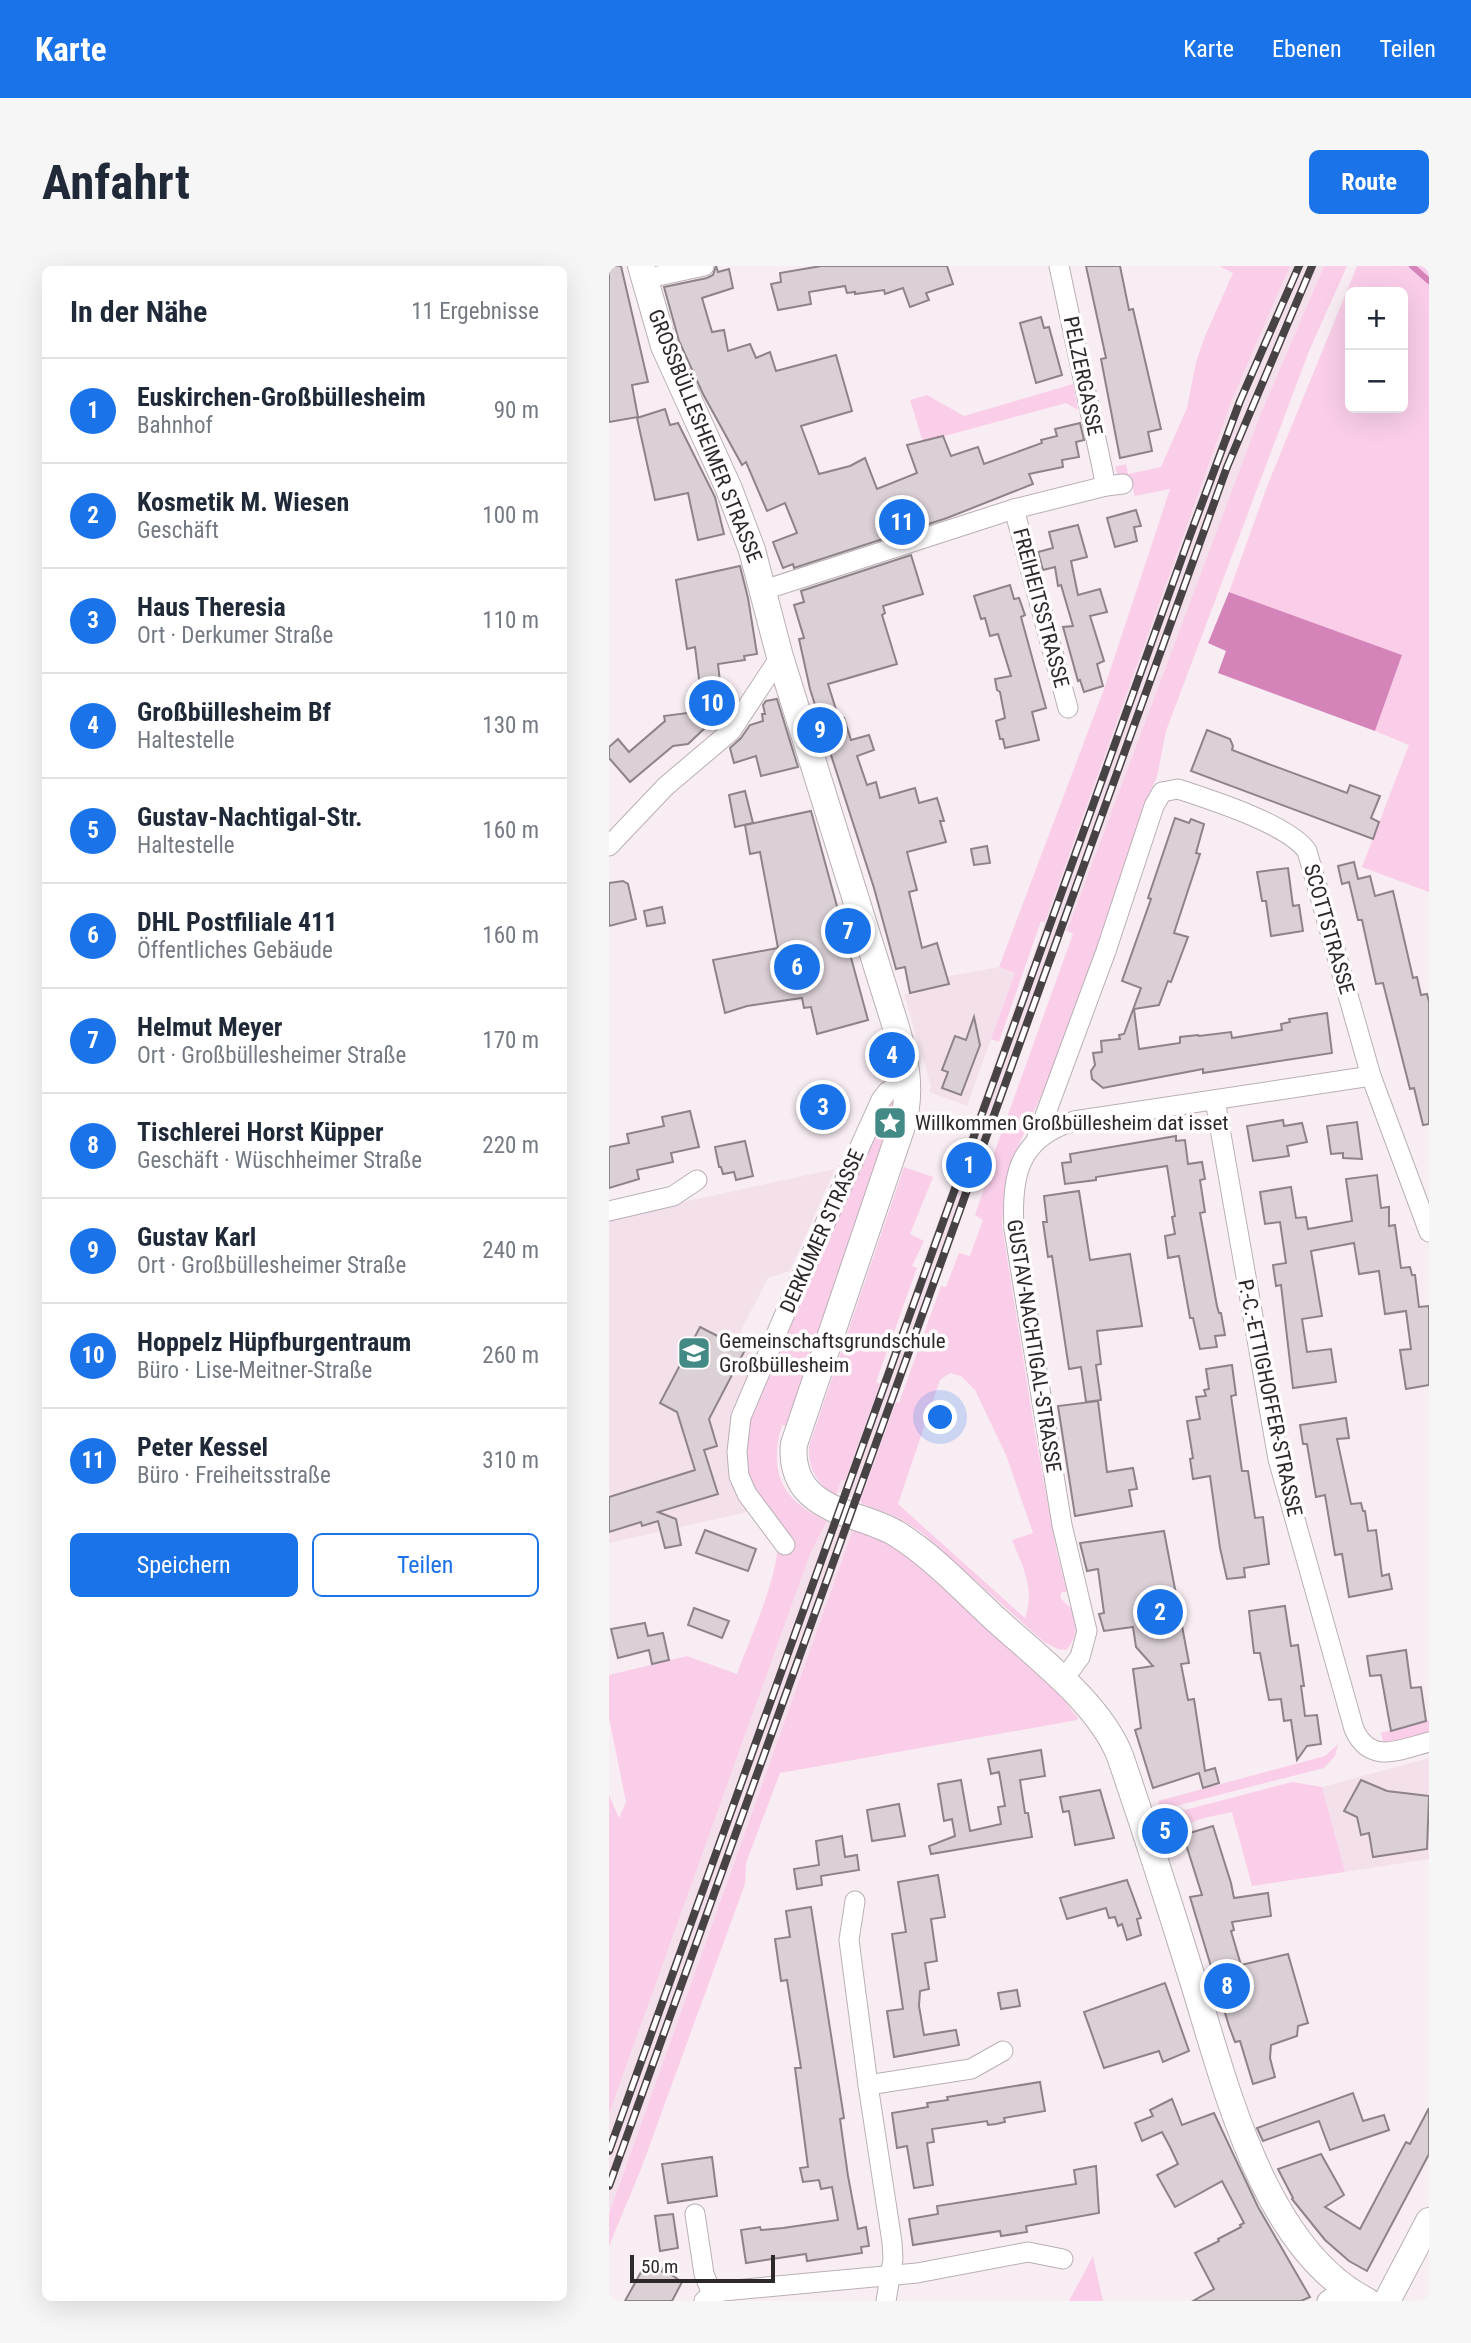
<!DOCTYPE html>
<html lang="de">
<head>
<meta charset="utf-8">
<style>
  body { margin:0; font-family:"Roboto Condensed",sans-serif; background:#f6f6f7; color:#1f2937 }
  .controls { position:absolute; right:21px; top:21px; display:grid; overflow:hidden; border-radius:10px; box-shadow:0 7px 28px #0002 }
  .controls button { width:63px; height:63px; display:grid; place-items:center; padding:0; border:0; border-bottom:2px solid #e0e1e3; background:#fff; color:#1f2937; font:35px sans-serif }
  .scale { position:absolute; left:21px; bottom:18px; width:145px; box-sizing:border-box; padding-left:7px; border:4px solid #2d292b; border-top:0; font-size:19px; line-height:24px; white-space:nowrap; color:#2d292b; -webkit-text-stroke:5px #fffdfe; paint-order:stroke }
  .you { position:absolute; left:332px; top:1152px; width:24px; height:24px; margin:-18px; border:5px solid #fff; border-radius:50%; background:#1a73e8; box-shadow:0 0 0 10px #1a73e833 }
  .badge { display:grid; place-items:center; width:46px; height:46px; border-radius:50%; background:#1a73e8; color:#fff; font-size:23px; font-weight:700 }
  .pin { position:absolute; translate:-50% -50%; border:4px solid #fff; box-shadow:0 2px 7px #0006 }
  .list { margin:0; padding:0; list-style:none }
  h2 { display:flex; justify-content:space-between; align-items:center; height:91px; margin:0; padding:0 28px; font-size:30px }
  h2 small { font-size:23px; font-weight:400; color:#747a83 }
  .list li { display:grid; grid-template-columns:46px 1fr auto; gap:21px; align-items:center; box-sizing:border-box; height:105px; padding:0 28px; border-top:2px solid #e0e1e3 }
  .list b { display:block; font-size:26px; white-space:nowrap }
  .list p { margin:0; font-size:23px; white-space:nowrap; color:#747a83 }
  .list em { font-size:23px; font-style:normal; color:#747a83 }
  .actions { display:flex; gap:14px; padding:21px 28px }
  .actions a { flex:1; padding:16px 0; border:2px solid #1a73e8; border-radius:10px; text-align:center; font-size:24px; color:#1a73e8 }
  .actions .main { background:#1a73e8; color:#fff }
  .map { position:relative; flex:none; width:820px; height:2035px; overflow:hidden; border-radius:10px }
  header { display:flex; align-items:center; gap:42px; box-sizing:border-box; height:98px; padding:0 35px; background:#1a73e8; color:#fff }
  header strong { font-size:33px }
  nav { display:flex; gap:38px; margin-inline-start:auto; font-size:24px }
  .intro { display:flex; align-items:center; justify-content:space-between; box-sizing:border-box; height:168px; padding:0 42px }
  h1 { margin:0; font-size:49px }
  .button { padding:18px 32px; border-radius:10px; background:#1a73e8; color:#fff; font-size:24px; font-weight:700 }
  main { display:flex; gap:42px; padding:0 42px }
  aside { flex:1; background:#fff; border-radius:10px; box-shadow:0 7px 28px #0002 }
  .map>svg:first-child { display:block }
</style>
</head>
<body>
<header>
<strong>Karte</strong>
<nav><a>Karte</a><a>Ebenen</a><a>Teilen</a></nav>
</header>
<div class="intro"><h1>Anfahrt</h1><a class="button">Route</a></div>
<main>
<aside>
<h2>In der Nähe<small>11 Ergebnisse</small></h2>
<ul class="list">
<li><span class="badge">1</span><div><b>Euskirchen-Großbüllesheim</b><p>Bahnhof</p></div><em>90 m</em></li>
<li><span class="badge">2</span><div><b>Kosmetik M. Wiesen</b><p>Geschäft</p></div><em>100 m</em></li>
<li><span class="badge">3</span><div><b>Haus Theresia</b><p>Ort · Derkumer Straße</p></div><em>110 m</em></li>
<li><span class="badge">4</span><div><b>Großbüllesheim Bf</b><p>Haltestelle</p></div><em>130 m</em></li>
<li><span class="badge">5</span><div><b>Gustav-Nachtigal-Str.</b><p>Haltestelle</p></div><em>160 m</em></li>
<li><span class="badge">6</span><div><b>DHL Postfiliale 411</b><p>Öffentliches Gebäude</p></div><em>160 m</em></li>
<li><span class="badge">7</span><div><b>Helmut Meyer</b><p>Ort · Großbüllesheimer Straße</p></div><em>170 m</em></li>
<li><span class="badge">8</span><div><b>Tischlerei Horst Küpper</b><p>Geschäft · Wüschheimer Straße</p></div><em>220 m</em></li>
<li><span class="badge">9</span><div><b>Gustav Karl</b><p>Ort · Großbüllesheimer Straße</p></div><em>240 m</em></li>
<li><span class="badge">10</span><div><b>Hoppelz Hüpfburgentraum</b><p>Büro · Lise-Meitner-Straße</p></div><em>260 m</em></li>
<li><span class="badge">11</span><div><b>Peter Kessel</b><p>Büro · Freiheitsstraße</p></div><em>310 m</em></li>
</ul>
<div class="actions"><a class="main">Speichern</a><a>Teilen</a></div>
</aside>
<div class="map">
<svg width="820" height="2035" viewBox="0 0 820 2035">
  <rect width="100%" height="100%" fill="#f8edf3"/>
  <!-- built -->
  <g fill="#f3e0eb">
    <path d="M681 0H715L652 147 488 588 458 665H455L251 1235 228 1226 232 1214 236 1215 623 134Z"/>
    <path d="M390 701 406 707 358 840 320 826 322 820 295 728 319 724 318 714Z"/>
    <path d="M226 903 181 1005 159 1012 125 1078 149 1090 128 1141 143 1245 0 1277V952Z"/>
    <path d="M218 1255 243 1265 0 1948V1848L201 1288Z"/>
    <path d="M820 1492V1593L736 1606 713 1521Z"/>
  </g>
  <!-- green -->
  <g fill="#facee9" fill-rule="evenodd">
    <path d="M610 0H681L623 134 436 656 432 655 390 776 382 773 406 707 390 701 495 423 561 223 526 230 522 217 509 210 506 201 517 198 519 208 552 201 578 142 587 96 596 70 624 7Z"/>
    <path d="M715 0H738L700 85 557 465 548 511 541 526 454 782 400 900 395 922 393 960 427 1173 448 1287 458 1326H453L451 1331C455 1337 460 1339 463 1344 470 1357 467 1375 457 1384L449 1383 435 1376 311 1265 285 1250 253 1238 251 1235 287 1136 290 1137 332 1020 337 1021 350 987 361 990 374 954 366 949 376 920 374 918 464 668 458 665 652 147ZM341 1107 352 1110 366 1124 397 1189 424 1267 403 1274C414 1302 426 1322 416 1352L289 1238 331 1114Z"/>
    <path d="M748 0H820V626L753 601 800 479 766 465 793 389 620 326 659 218ZM741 26H794V142H741Z"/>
    <path d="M464 118 469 144 457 137 314 176 301 134 318 129 355 150Z"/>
    <path d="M283 832 289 834 244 975 227 1011 218 1052 180 1161 173 1159C159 1206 173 1235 218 1255L201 1288 0 1848V1529L10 1552 17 1536 0 1452V1409L78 1390 128 1408C139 1377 170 1309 168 1279 167 1250 139 1222 136 1194 134 1179 139 1160 141 1145Z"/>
    <path d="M295 901 324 911 301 968 315 975 303 1000 308 1002 267 1116 271 1118 236 1215 232 1214 227 1230C208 1217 199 1203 200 1180Z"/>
    <path d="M244 1263 269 1273 271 1269 304 1291 446 1423 469 1452 468 1454 171 1507 137 1597 136 1618 32 1903 0 1980V1948Z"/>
    <path d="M820 1454V1469L775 1479 772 1467Z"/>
    <path d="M729 1478 726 1490 715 1502 551 1544 549 1535 716 1490Z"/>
    <path d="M683 1516 713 1521 736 1606 643 1620 623 1546C594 1553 569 1552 564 1585L559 1569 563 1568 560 1559 556 1560 553 1550Z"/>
    <path d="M484 1990 494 2035H460Z"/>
  </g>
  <!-- water -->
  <path fill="#d584b9" d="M620 326 793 389 766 465 609 407 617 385 599 377Z"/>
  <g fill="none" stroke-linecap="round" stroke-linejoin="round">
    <!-- stream -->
    <path stroke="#d584b9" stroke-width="6" d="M803 0 820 15"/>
  </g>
  <!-- building -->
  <g fill="#dbd0d6" stroke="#8d8389" stroke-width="2">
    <path d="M0 0H12L39 116 23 119 29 151 0 156Z"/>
    <path d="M107 0 109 6 120 3 124 22 93 32 103 66 115 64 119 85 141 78 147 92 161 86 167 105 227 89 243 145 192 160 210 208 241 200 256 192 268 223 308 207 298 179 334 170 342 190 369 181 375 198 433 177 432 174 448 170 446 163 471 157 475 174 467 176 470 191 453 194 454 201 420 208 424 218 338 252 185 302 184 298 174 302 164 276 188 267 176 237 158 245 137 196 133 199 94 128 70 75 55 21 98 12 104 9Z"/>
    <path d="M212 0H338L344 18 317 27 320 34 301 41 294 22 276 28 275 24 246 28V26L238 27 236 20 200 26 202 38 169 44 162 18 172 16 171 7Z"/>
    <path d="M477 0H511L520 44 524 43 552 163 539 166 543 185 511 192 492 93 497 92Z"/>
    <path d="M432 51 435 62 440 61 453 109 427 117 411 57Z"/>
    <path d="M56 143 61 159 69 157 106 231 115 268 89 274 79 227 46 234 28 152Z"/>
    <path d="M527 244 532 260 525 261 528 275 506 281 498 252Z"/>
    <path d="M469 259 478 291 462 295 469 329 491 323 498 346 481 350 495 395 488 398 494 420 475 426 471 414 469 415 454 361 464 360 452 319 449 320 446 301 434 304 429 286 444 282 440 266Z"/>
    <path d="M302 289 314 328 274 340 276 347 273 349 288 398 219 418 230 453 235 452 242 474 260 469 265 484 248 490 258 519 267 516 271 532 306 522 310 537 328 532 335 555H331L337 576 298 586 308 624 300 626 313 682 328 677 340 718 301 727 296 701 287 703 265 622 212 458 201 423 190 373 195 372 185 339 195 336 192 325Z"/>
    <path d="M131 300 139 332 148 388 135 390 136 394 109 398 114 443H116L79 478 64 480 21 516 0 492V481L9 473 20 486 56 455 55 450 94 445 86 381 78 383 67 314Z"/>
    <path d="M401 319 405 333 410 332 416 349 412 351 437 442 423 446 430 474 396 482 394 473H391L387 455 396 452 391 426 388 424 386 413 402 410 389 368 381 370 376 352 372 353 365 330Z"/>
    <path d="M168 433 189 501 152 510 147 490 125 497 121 482 132 472 141 459 154 455 153 448H156L154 439 157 435Z"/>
    <path d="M598 464 621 473 624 480 623 484 657 497 738 527 741 519 771 530 762 552 770 556 764 573 582 505Z"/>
    <path d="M136 525 144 557 126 561 120 529Z"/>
    <path d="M202 545 259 754 208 768 202 741 195 742 193 732 138 740 116 747 104 694 169 682 151 586 141 588 136 559Z"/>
    <path d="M566 552 580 557 582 553 595 558 587 587 591 588 565 667 579 671 562 716 559 715 550 739 525 743 530 783 571 777V771L589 769 590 770 622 766 623 772 673 764 672 758 681 756 680 753 718 747 723 787 594 807V803L494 822 483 813 482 805 486 799 484 787 493 786 492 775 511 773 510 769 515 768 532 722 513 715 542 633 539 632Z"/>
    <path d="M378 580 381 597 365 599 362 583Z"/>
    <path d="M745 596 749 613 761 610 766 630 784 625 804 712 808 711 812 729 818 728 820 736V858L814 859 805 822 801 823 774 717 767 718 753 654H749L740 616 733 618 729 600Z"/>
    <path d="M679 602 684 640 690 639 694 665 662 670 657 635H653L648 606Z"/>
    <path d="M14 615 19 618 27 653 0 660V617Z"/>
    <path d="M53 641 56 657 38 660 35 645Z"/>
    <path d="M365 751 371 779 352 829 333 822 339 806 333 804 346 770 357 774Z"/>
    <path d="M225 827 230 850 204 856 203 850 196 852 192 834Z"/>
    <path d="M81 845 90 881 62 887 64 896 28 904 30 913 0 922V881L20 877 18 868 55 860 53 851Z"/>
    <path d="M674 854 675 860 693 857 698 876 678 880 680 890 644 895 638 860Z"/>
    <path d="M748 856 753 893 734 892V887L722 888 718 860Z"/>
    <path d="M567 870V875L576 874 579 898 593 896 596 913 591 914 596 946 591 947 608 1040 610 1047H612L616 1069 606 1070 608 1081 591 1083 584 1052H581L570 990 559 992 556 970 566 968 563 951 566 950 558 900 487 911V914L456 918 453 897 462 896 461 888Z"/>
    <path d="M136 875 144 910 127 914 125 906 114 908 112 901H110L106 881Z"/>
    <path d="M768 909 772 942 780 941V960L786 959 792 1002 801 1001 803 1009H806L810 1041 820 1040V1119L797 1123 791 1084 802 1083 797 1045 776 1048 770 1005 750 1008 745 977 702 985 713 1050 693 1053 698 1086 722 1083 727 1116 684 1122 672 1019 667 1020 664 999 677 997 671 956 656 958 651 926 682 921 687 952 697 951 699 963 743 955 737 913Z"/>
    <path d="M470 925 481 994 521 988 533 1060 488 1065 492 1098 487 1099 492 1134 477 1136 472 1101 460 1103 443 990 439 991 434 956H438L435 930Z"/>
    <path d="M91 1061 136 1084 100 1153 108 1180 95 1184 109 1228 49 1246 67 1253 72 1279 56 1282 49 1255 33 1260 32 1256 0 1266V1231L86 1204 68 1146 51 1137Z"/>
    <path d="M623 1099 627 1129 622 1130 633 1205H639L646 1252 654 1251 660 1298 635 1302 636 1311 618 1313 611 1282 601 1210 584 1213 581 1193 584 1192 578 1155 591 1153 587 1131 597 1130 595 1124 600 1123 597 1103Z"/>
    <path d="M489 1135 498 1206 524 1202 528 1223 520 1224 523 1240 466 1250 449 1140Z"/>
    <path d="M737 1152 740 1172 728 1173 742 1238 752 1237 754 1245H756L759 1265 767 1264 773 1310 780 1308 783 1323 740 1331 733 1288 726 1289 716 1229 707 1231 698 1178H694L691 1159Z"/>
    <path d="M96 1264 147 1283 139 1305 87 1287Z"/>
    <path d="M555 1265 580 1397 572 1398 579 1434 585 1433 596 1505 606 1502 610 1517 594 1522 590 1507 544 1522 526 1464 532 1462 524 1403 544 1400 527 1381 524 1361 495 1365 490 1348 495 1347 489 1303 478 1305 471 1277Z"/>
    <path d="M676 1340 682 1380 689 1379 695 1420H692L696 1450 708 1449 712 1478 698 1480 688 1494 682 1454 675 1455 672 1433 660 1434 651 1387H645L640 1345Z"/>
    <path d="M85 1342 120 1355 113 1372 79 1359Z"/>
    <path d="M36 1357 39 1370 54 1367 60 1394 43 1398 40 1384 9 1392 2 1363Z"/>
    <path d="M797 1384 802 1422 812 1421 817 1455 782 1465 772 1409 761 1410 758 1390Z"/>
    <path d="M432 1484 436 1510 411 1514 416 1547H419L423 1571 322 1588 320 1580 346 1570 343 1553 335 1555 329 1518 352 1514 361 1565 392 1558 389 1541 396 1540 390 1506 382 1508 379 1493Z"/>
    <path d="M752 1514 778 1525 820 1530 818 1583 764 1591 760 1567 752 1569 748 1551 735 1545Z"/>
    <path d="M491 1524 505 1572 466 1579 460 1545 454 1546 451 1531Z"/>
    <path d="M290 1538 296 1570 263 1575 258 1544Z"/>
    <path d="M604 1560 622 1617 625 1632 659 1627 662 1650 623 1656 625 1664 622 1665 632 1699 679 1688 699 1757 689 1760 688 1770 662 1779 661 1792 666 1811 644 1818 631 1775 626 1776 620 1760 581 1631 593 1629 574 1569Z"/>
    <path d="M233 1570 236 1591 248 1589 250 1604 212 1610 213 1619 188 1623 185 1603 210 1599 207 1575Z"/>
    <path d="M329 1609 336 1651 322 1653 328 1695 316 1697 320 1723 311 1725 310 1740 315 1769 347 1764 350 1779 285 1791 278 1745 294 1743 283 1668 297 1666 289 1616Z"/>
    <path d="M518 1614 532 1652 528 1653 532 1669 518 1674 513 1658 509 1660 506 1651 500 1652 497 1642 458 1653 451 1632Z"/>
    <path d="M202 1641 235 1852 231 1853 239 1910 249 1963 257 1961 260 1980 252 1981 253 1987 198 1995 197 1988 137 1997 132 1964 151 1961 152 1964 174 1962 229 1954 223 1921 212 1923 210 1914 194 1916 191 1902 199 1901 186 1802H192L178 1714 172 1715 166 1673 181 1671 177 1645Z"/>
    <path d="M556 1717 580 1785 554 1796 550 1785 495 1802 475 1746Z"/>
    <path d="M408 1724 411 1740 392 1743 389 1727Z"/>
    <path d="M431 1816 436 1845 395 1852 396 1856 387 1858 379 1859 378 1855 323 1863 325 1876 318 1877 324 1919 305 1922 298 1880 288 1882 283 1847 319 1841 318 1837 339 1834 338 1831Z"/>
    <path d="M744 1827 754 1855 775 1849 780 1864 721 1884 710 1855 654 1875 648 1862Z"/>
    <path d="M563 1833 573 1859 605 1847 649 1941 701 2031 692 2035H584L605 2023 586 1987 610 1975 609 1973 632 1961 631 1959 635 1957 613 1915 566 1941 548 1909 569 1898 561 1881 553 1866 533 1875 526 1857 544 1850 541 1844Z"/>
    <path d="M820 1842V1888L758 2005 740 1995 716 1974 683 1933 684 1932 669 1903 712 1888 735 1929 716 1941 751 1963 797 1876 801 1878Z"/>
    <path d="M103 1891 108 1930 59 1937 53 1898Z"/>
    <path d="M487 1900 490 1947 417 1960 418 1966 392 1970 391 1965 304 1979 300 1953 329 1948 328 1940 467 1918 465 1904Z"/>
    <path d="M64 1948 69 1982 51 1985 46 1950Z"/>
    <path d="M37 1997 54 2006V2003L73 2016 63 2035H16Z"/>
  </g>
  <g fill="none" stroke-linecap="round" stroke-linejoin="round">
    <defs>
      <g id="street">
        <path d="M450 0 497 220"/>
        <path d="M35 13 95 0"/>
        <path d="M405 243 459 442"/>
        <path d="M155 324 405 243 497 220 514 218"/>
        <path d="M0 580 57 520 122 465 171 391"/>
        <path d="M606 834 669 1193 745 1463C761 1499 790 1484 820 1476"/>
        <path d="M427 874 497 685 545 540 553 526 569 523C602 534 679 558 698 585L762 810 820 966"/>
        <path d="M0 945 64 930 88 914"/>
        <path d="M176 1279 138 1228 130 1210 128 1186 132 1151 186 1024 272 834 278 826 299 813"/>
        <path d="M454 1414 471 1391 478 1365 453 1259 405 963C402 910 409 872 465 855L762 810"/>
        <path d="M246 1635 240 1674 259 1819 283 1976 284 1993 277 2035"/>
        <path d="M259 1819 362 1803 394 1785"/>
        <path d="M86 1948 95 2008 103 2028"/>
        <path d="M95 2035 103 2028 114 2025 308 2007 419 1986 454 1993"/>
        <path d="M718 2035 734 2023"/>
      </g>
      <g id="secondary">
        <path d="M32 0 55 80 120 223 143 284 171 391 285 755C296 790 304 823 293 860L185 1178C183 1194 187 1211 197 1223 219 1249 261 1251 288 1268 323 1290 352 1321 382 1349 424 1388 490 1436 511 1490 535 1560 558 1631 580 1702 614 1808 651 1981 758 2035"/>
        <path d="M778 2035 820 1955"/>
      </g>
    </defs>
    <!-- street casing -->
    <use href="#street" stroke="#b9afb5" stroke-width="21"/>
    <!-- secondary casing -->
    <use href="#secondary" stroke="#b9afb5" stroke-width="28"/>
    <!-- street -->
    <use href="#street" stroke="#fff" stroke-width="19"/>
    <!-- secondary -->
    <use href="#secondary" stroke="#fff" stroke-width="26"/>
    <defs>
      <g id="rail">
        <path d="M0 1885 580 272 631 135 690 0"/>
        <path d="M0 1920 618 201 703 0"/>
      </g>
    </defs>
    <!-- rail casing -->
    <use href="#rail" stroke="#474244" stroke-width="8"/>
    <!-- rail -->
    <use href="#rail" stroke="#fffdfe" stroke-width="5" stroke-dasharray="16" stroke-linecap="butt"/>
  </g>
  <!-- icons -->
  <defs>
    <symbol id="sight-square" viewBox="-11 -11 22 22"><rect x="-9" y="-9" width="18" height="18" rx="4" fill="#438a87" stroke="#fffdfe"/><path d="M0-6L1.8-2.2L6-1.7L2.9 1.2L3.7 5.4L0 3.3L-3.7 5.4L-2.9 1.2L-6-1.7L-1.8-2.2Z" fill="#fff"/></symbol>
    <symbol id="school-square" viewBox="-11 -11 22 22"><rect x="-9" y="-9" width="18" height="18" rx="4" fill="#438a87" stroke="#fffdfe"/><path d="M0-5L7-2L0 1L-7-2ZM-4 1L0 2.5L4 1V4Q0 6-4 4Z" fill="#fff"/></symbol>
  </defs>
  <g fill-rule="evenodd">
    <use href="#sight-square" x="262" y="838" width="38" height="38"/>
    <use href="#school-square" x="66" y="1068" width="38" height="38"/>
  </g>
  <g text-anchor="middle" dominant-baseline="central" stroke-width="7" stroke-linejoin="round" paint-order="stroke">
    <!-- street labels -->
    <g font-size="21" fill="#2d292b" stroke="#fffdfe">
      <text transform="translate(474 110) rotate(78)">PELZERGASSE</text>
      <text transform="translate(96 170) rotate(68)">GROSSBÜLLESHEIMER STRASSE</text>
      <text transform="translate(432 342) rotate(75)">FREIHEITSSTRASSE</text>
      <text transform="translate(720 663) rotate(74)">SCOTTSTRASSE</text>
      <text transform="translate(213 965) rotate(-66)">DERKUMER STRASSE</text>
      <text transform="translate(425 1080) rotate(81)">GUSTAV-NACHTIGAL-STRASSE</text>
      <text transform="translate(661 1132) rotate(78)">P.-C.-ETTIGHOFFER-STRASSE</text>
    </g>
    <!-- poi labels -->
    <g font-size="21" fill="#2d292b" stroke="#fffdfe" text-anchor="start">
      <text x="306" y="857">Willkommen Großbüllesheim dat isset</text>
      <text x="110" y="1075">Gemeinschaftsgrundschule<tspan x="110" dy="24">Großbüllesheim</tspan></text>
    </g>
  </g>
</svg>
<div class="controls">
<button>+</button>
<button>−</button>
</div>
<div class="scale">50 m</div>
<div class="you"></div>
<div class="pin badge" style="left:360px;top:899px">1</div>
<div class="pin badge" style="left:551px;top:1346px">2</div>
<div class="pin badge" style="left:214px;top:841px">3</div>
<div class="pin badge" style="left:283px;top:789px">4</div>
<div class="pin badge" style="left:556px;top:1565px">5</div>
<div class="pin badge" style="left:188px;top:701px">6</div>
<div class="pin badge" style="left:239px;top:665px">7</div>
<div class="pin badge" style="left:618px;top:1720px">8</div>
<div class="pin badge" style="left:211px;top:464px">9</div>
<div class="pin badge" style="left:103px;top:437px">10</div>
<div class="pin badge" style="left:293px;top:256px">11</div>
</div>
</main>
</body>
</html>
